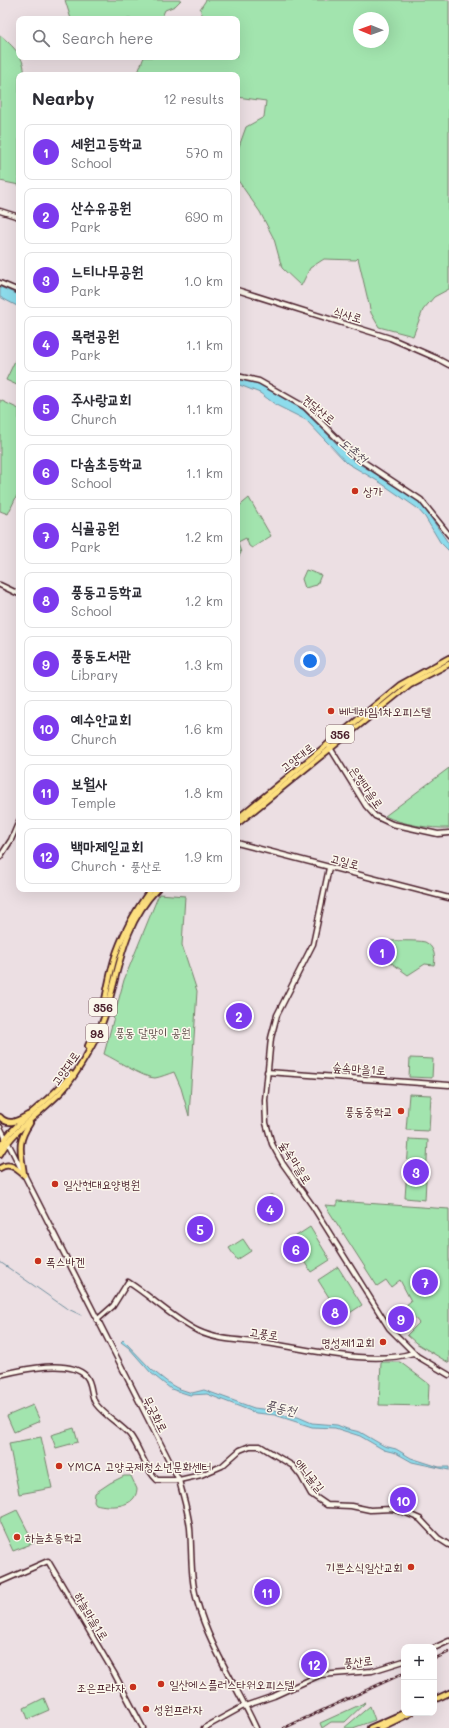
<!DOCTYPE html>
<html lang="en">
<head>
<meta charset="utf-8">
<style>
  body { margin:0; font-family:Mali,"Poor Story",sans-serif; background:#f7f7f7; color:#2b2b33 }
  .controls { position:absolute; right:12px; bottom:12px; display:grid; overflow:hidden; border-radius:8px; box-shadow:0 4px 16px #0002 }
  .controls button { width:36px; height:36px; display:grid; place-items:center; padding:0; border:0; border-bottom:1px solid #e1e1e2; background:#fff; color:#2b2b33; font:20px sans-serif }
  .compass { position:absolute; left:353px; top:12px; width:36px; height:36px; border-radius:50%; background:#fff; box-shadow:0 4px 16px #0002; rotate:271deg }
  .you { position:absolute; left:310px; top:661px; width:14px; height:14px; margin:-10px; border:3px solid #fff; border-radius:50%; background:#1a73e8; box-shadow:0 0 0 6px #1a73e833 }
  .badge { display:grid; place-items:center; width:26px; height:26px; border-radius:50%; background:#7c3aed; color:#fff; font-size:13px; font-weight:700 }
  .pin { position:absolute; translate:-50% -50%; border:2px solid #fff; box-shadow:0 1px 4px #0006 }
  .list { margin:0; padding:0; list-style:none }
  h2 { display:flex; justify-content:space-between; align-items:center; height:52px; margin:0; padding:0 16px; font-size:17px }
  h2 small { font-size:13px; font-weight:400; color:#7c7c81 }
  .list li { display:grid; grid-template-columns:26px 1fr auto; gap:12px; align-items:center; box-sizing:border-box; height:56px; margin:0 8px 8px; padding:0 8px; border:1px solid #e1e1e2; border-radius:8px }
  .list b { display:block; font-size:15px; white-space:nowrap }
  .list p { margin:0; font-size:13px; white-space:nowrap; color:#7c7c81 }
  .list em { font-size:13px; font-style:normal; color:#7c7c81 }
  .icon { flex:none; width:22px; height:22px; fill:none; stroke:currentColor; stroke-width:2; stroke-linecap:round; stroke-linejoin:round }
  .map { position:relative; flex:none; width:449px; height:1728px; overflow:hidden }
  .search { position:absolute; background:#fff; box-shadow:0 4px 16px #0002; left:16px; top:16px; width:224px; height:44px; display:flex; align-items:center; gap:10px; box-sizing:border-box; padding:0 14px; border-radius:8px; color:#7c7c81; font-size:15px }
  .panel { position:absolute; background:#fff; box-shadow:0 4px 16px #0002; left:16px; top:72px; width:224px; height:820px; border-radius:8px }
  .map>svg:first-child { display:block }
</style>
</head>
<body>
<div class="map">
<svg width="449" height="1728" viewBox="0 0 449 1728">
  <rect width="100%" height="100%" fill="#ecdfe3"/>
  <filter id="ink" filterUnits="userSpaceOnUse"><feTurbulence type="fractalNoise" baseFrequency=".025" numOctaves="2"/><feDisplacementMap in="SourceGraphic" scale="8" xChannelSelector="R" yChannelSelector="G"/><feConvolveMatrix kernelMatrix="1 2 1 2 8 2 1 2 1" color-interpolation-filters="sRGB"/></filter>
  <g filter="url(#ink)">
    <!-- green -->
    <g fill="#a2e4ae" stroke="#76826c" fill-rule="evenodd">
      <path d="M65 0H181L175 6 165 10 161 19H71Z"/>
      <path d="M206 0H449V289L434 297 423 310 413 336 379 327 371 313 358 258 356 260 324 259 310 268 301 286 282 268 274 239 260 212 237 179V152L246 127 264 117 266 101 237 97V75H137L144 57H237V19H204L200 9ZM359 18H383V42H359Z"/>
      <path d="M0 35C13 46 26 58 24 75H19V185L0 181Z"/>
      <path d="M19 352V386L6 380Z"/>
      <path d="M0 400 19 409V491L8 514 0 511Z"/>
      <path d="M249 498 271 536 252 548 249 546 246 538 238 542 241 553 237 559V508Z"/>
      <path d="M306 570 321 575 317 585 305 588 302 579Z"/>
      <path d="M449 768V828C431 829 401 824 385 816Z"/>
      <path d="M159 894 185 896 182 945 197 991 189 1116 181 1088 174 1072C168 1074 161 1077 155 1078 143 1078 117 1060 104 1054L124 980Z"/>
      <path d="M383 941C392 941 418 940 425 942 434 946 436 957 434 965L425 964 408 975 393 964 379 957Z"/>
      <path d="M228 1006 252 1007 248 1023 227 1022Z"/>
      <path d="M410 1058 433 1059 432 1078 409 1077Z"/>
      <path d="M409 1094 431 1095 429 1131 406 1130Z"/>
      <path d="M409 1139 428 1140 425 1200 405 1198Z"/>
      <path d="M270 1195H272L283 1214 270 1223 268 1222 257 1205Z"/>
      <path d="M337 1201 449 1209V1363L416 1343 407 1335 419 1323 405 1306 411 1301 400 1280 391 1287 386 1280 377 1286 325 1205 337 1206Z"/>
      <path d="M310 1227 330 1260 311 1272 290 1240Z"/>
      <path d="M243 1239 251 1251 237 1260 229 1248Z"/>
      <path d="M338 1267 362 1305 342 1318 318 1280Z"/>
      <path d="M381 1362H400L429 1384 428 1406 379 1405Z"/>
      <path d="M33 1405 40 1421 14 1432 7 1416Z"/>
      <path d="M74 1428 78 1442 56 1448 51 1435Z"/>
      <path d="M41 1437 52 1488 19 1494 9 1443Z"/>
      <path d="M124 1476H131L137 1489C136 1508 110 1508 96 1504L94 1501 95 1493 110 1483Z"/>
      <path d="M17 1510 34 1543 13 1551 0 1523V1518Z"/>
      <path d="M44 1698 49 1710 28 1719 24 1708Z"/>
      <path d="M366 1702 345 1722H331L322 1728 320 1723Z"/>
      <path d="M370 1706 375 1720 353 1728H344Z"/>
    </g>
    <!-- water -->
    <g fill="#8ddcec" stroke="#72909f">
      <path d="M0 287 19 295V307L0 297Z"/>
      <path d="M237 379 258 383 303 410 353 460 414 498 422 505 449 544V551L440 542 425 517 417 508 381 483 347 463 306 420 276 405 260 393 237 384Z"/>
      <path d="M123 1340 152 1370 170 1384 177 1388 192 1393 204 1390 254 1408 278 1411 286 1416 298 1417 312 1423 337 1425 347 1429 360 1432 384 1446 396 1449 411 1458 439 1467H449V1470L412 1462 396 1453 384 1450 360 1436 335 1428 312 1427 275 1415 256 1413 207 1394 190 1395 171 1389 151 1373 129 1348 121 1342Z"/>
    </g>
    <g fill="none" stroke-linecap="round" stroke-linejoin="round">
      <!-- stream -->
      <path stroke="#72909f" stroke-width="1" d="M0 1262 66 1308 81 1315"/>
      <defs>
        <g id="secondary">
          <path d="M0 211 19 217"/>
          <path d="M0 283 19 291"/>
          <path d="M237 290 390 338 436 358 449 365"/>
          <path d="M237 376 259 381 305 407 356 457 421 500 449 535"/>
          <path d="M0 585 19 594"/>
          <path d="M329 746 366 806 375 816 392 824 438 834 449 833"/>
          <path d="M237 843 449 898"/>
          <path d="M0 857 11 840 19 821"/>
          <path d="M329 868 313 944 277 1015 271 1038 265 1100 266 1123 272 1144 283 1164 312 1205 389 1328 417 1356 449 1375"/>
          <path d="M267 1072 449 1085"/>
          <path d="M0 1127 179 1480C183 1496 188 1511 190 1528 192 1552 190 1577 197 1601 209 1646 237 1686 256 1728"/>
          <path d="M97 1320 113 1306 128 1282C152 1297 172 1318 198 1331 219 1341 243 1340 266 1343 309 1349 371 1366 413 1353"/>
          <path d="M0 1375C21 1370 69 1358 86 1376 93 1384 90 1396 96 1404 105 1416 120 1424 130 1435 140 1448 145 1469 157 1480H179L201 1475 222 1466 240 1450 250 1446H260L293 1466 301 1476 311 1494 327 1505 351 1506 370 1510 392 1509 404 1512 420 1519 438 1538 449 1545"/>
          <path d="M0 1582 48 1561 114 1673 143 1728"/>
          <path d="M434 1648 449 1641"/>
          <path d="M204 1728 242 1707 274 1696 320 1675 372 1671 404 1661"/>
        </g>
        <g id="primary">
          <path d="M237 819 400 685 449 658"/>
          <path d="M237 824 410 684 449 664"/>
          <path d="M104 1005C107 990 110 974 114 960 122 934 135 911 151 889"/>
          <path d="M88 1046 95 1031"/>
          <path d="M0 1117C9 1127 19 1120 28 1115"/>
          <path d="M0 1147C15 1120 51 1102 71 1074"/>
          <path d="M0 1154C14 1129 42 1112 62 1091 75 1077 86 1057 95 1040 120 989 114 934 157 889"/>
          <path d="M0 1168C9 1162 16 1168 24 1175"/>
          <path d="M24 1175C21 1151 16 1144 30 1123"/>
          <path d="M434 1700 449 1693"/>
          <path d="M370 1728 404 1713"/>
          <path d="M380 1728 411 1713"/>
        </g>
      </defs>
      <!-- secondary casing -->
      <use href="#secondary" stroke="#4a1f2b" stroke-width="7"/>
      <!-- primary casing -->
      <use href="#primary" stroke="#4a1f2b" stroke-width="8"/>
      <!-- secondary -->
      <use href="#secondary" stroke="#fbf7ec" stroke-width="4"/>
      <!-- primary -->
      <use href="#primary" stroke="#fde080" stroke-width="4.5"/>
      <defs>
        <g id="rail">
          <path d="M434 1659 449 1652"/>
          <path d="M284 1728 404 1673"/>
        </g>
      </defs>
      <!-- rail casing -->
      <use href="#rail" stroke="#4a1f2b" stroke-width="2.5"/>
      <!-- rail -->
      <use href="#rail" stroke="#fbf7ec" stroke-width="1" stroke-dasharray="3" stroke-linecap="butt"/>
    </g>
  </g>
  <!-- markers -->
  <g fill="#c8321e" stroke="#fbf7ec" stroke-width="1.5">
    <circle cx="355" cy="491" r="4"/>
    <circle cx="331" cy="711" r="4"/>
    <circle cx="401" cy="1111" r="4"/>
    <circle cx="55" cy="1184" r="4"/>
    <circle cx="38" cy="1261" r="4"/>
    <circle cx="383" cy="1342" r="4"/>
    <circle cx="59" cy="1466" r="4"/>
    <circle cx="17" cy="1537" r="4"/>
    <circle cx="411" cy="1567" r="4"/>
    <circle cx="161" cy="1684" r="4"/>
    <circle cx="133" cy="1687" r="4"/>
    <circle cx="146" cy="1709" r="4"/>
  </g>
  <g text-anchor="middle" dominant-baseline="central" stroke-width="3" stroke-linejoin="round" paint-order="stroke">
    <!-- shield labels -->
    <g fill="#fbf7ec" stroke="#7f6065" stroke-width="1">
      <rect x="326" y="725" width="28" height="18" rx="3"/>
      <rect x="89" y="998" width="28" height="18" rx="3"/>
      <rect x="86" y="1024" width="22" height="18" rx="3"/>
    </g>
    <g font-size="11" font-weight="bold" fill="#4a1f2b">
      <text x="340" y="734">356</text>
      <text x="103" y="1007">356</text>
      <text x="97" y="1033">98</text>
    </g>
    <!-- street labels -->
    <g font-size="12" fill="#4a1f2b" stroke="#fbf7ec">
      <text transform="translate(348 314) rotate(17)">식사로</text>
      <text transform="translate(319 409) rotate(40)">견달산로</text>
      <text transform="translate(297 757) rotate(-38)">고양대로</text>
      <text transform="translate(367 787) rotate(55)">은행마을로</text>
      <text transform="translate(345 861) rotate(14)">고일로</text>
      <text transform="translate(65 1068) rotate(-55)">고양대로</text>
      <text transform="translate(359 1068) rotate(4)">숲속마을1로</text>
      <text transform="translate(296 1162) rotate(58)">숲속마을로</text>
      <text transform="translate(264 1333) rotate(8)">고풍로</text>
      <text transform="translate(156 1414) rotate(63)">무궁화로</text>
      <text transform="translate(310 1475) rotate(51)">애니골길</text>
      <text transform="translate(92 1616) rotate(59)">하늘마을1로</text>
      <text transform="translate(358 1661) rotate(-5)">풍산로</text>
    </g>
    <!-- poi labels -->
    <g font-size="12" fill="#4a1f2b" stroke="#fbf7ec" text-anchor="start">
      <text x="363" y="491">상가</text>
      <text x="339" y="711">베네하임1차오피스텔</text>
      <text x="393" y="1111" text-anchor="end">풍동중학교</text>
      <text x="63" y="1184">일산현대요양병원</text>
      <text x="46" y="1261">폭스바겐</text>
      <text x="375" y="1342" text-anchor="end">명성제1교회</text>
      <text x="67" y="1466">YMCA 고양국제청소년문화센터</text>
      <text x="25" y="1537">하늘초등학교</text>
      <text x="403" y="1567" text-anchor="end">기쁜소식일산교회</text>
      <text x="169" y="1684">일산에스플러스타워오피스텔</text>
      <text x="125" y="1687" text-anchor="end">조은프라자</text>
      <text x="154" y="1709">성원프라자</text>
    </g>
    <!-- park labels -->
    <g font-size="12" fill="#60504c" stroke="#fbf7ec">
      <text x="153" y="1032">풍동 달맞이 공원</text>
    </g>
    <!-- water labels -->
    <g font-size="13" font-style="italic" fill="#5b4e5b" stroke="#fbf7ec">
      <text transform="translate(354 450) rotate(40)">도촌천</text>
      <text transform="translate(281 1407) rotate(13)">풍동천</text>
    </g>
  </g>
</svg>
<div class="controls">
<button>+</button>
<button>−</button>
</div>
<svg class="compass" viewBox="-18 -18 36 36"><path d="M0-13l5 13h-10z" fill="#e53935"/><path d="M0 13l5-13h-10z" fill="#7c7c81"/></svg>
<div class="you"></div>
<div class="pin badge" style="left:382px;top:952px">1</div>
<div class="pin badge" style="left:239px;top:1016px">2</div>
<div class="pin badge" style="left:416px;top:1172px">3</div>
<div class="pin badge" style="left:270px;top:1209px">4</div>
<div class="pin badge" style="left:200px;top:1229px">5</div>
<div class="pin badge" style="left:296px;top:1249px">6</div>
<div class="pin badge" style="left:425px;top:1282px">7</div>
<div class="pin badge" style="left:335px;top:1312px">8</div>
<div class="pin badge" style="left:401px;top:1319px">9</div>
<div class="pin badge" style="left:403px;top:1500px">10</div>
<div class="pin badge" style="left:267px;top:1592px">11</div>
<div class="pin badge" style="left:314px;top:1664px">12</div>
<div class="search"><svg class="icon" aria-label="search" viewBox="0 0 24 24"><circle cx="10" cy="10" r="6"/><path d="M15 15l6 6"/></svg>Search here</div>
<section class="panel">
<h2>Nearby<small>12 results</small></h2>
<ul class="list">
<li><span class="badge">1</span><div><b>세원고등학교</b><p>School</p></div><em>570 m</em></li>
<li><span class="badge">2</span><div><b>산수유공원</b><p>Park</p></div><em>690 m</em></li>
<li><span class="badge">3</span><div><b>느티나무공원</b><p>Park</p></div><em>1.0 km</em></li>
<li><span class="badge">4</span><div><b>목련공원</b><p>Park</p></div><em>1.1 km</em></li>
<li><span class="badge">5</span><div><b>주사랑교회</b><p>Church</p></div><em>1.1 km</em></li>
<li><span class="badge">6</span><div><b>다솜초등학교</b><p>School</p></div><em>1.1 km</em></li>
<li><span class="badge">7</span><div><b>식골공원</b><p>Park</p></div><em>1.2 km</em></li>
<li><span class="badge">8</span><div><b>풍동고등학교</b><p>School</p></div><em>1.2 km</em></li>
<li><span class="badge">9</span><div><b>풍동도서관</b><p>Library</p></div><em>1.3 km</em></li>
<li><span class="badge">10</span><div><b>예수안교회</b><p>Church</p></div><em>1.6 km</em></li>
<li><span class="badge">11</span><div><b>보월사</b><p>Temple</p></div><em>1.8 km</em></li>
<li><span class="badge">12</span><div><b>백마제일교회</b><p>Church · 풍산로</p></div><em>1.9 km</em></li>
</ul>
</section>
</div>
</body>
</html>
